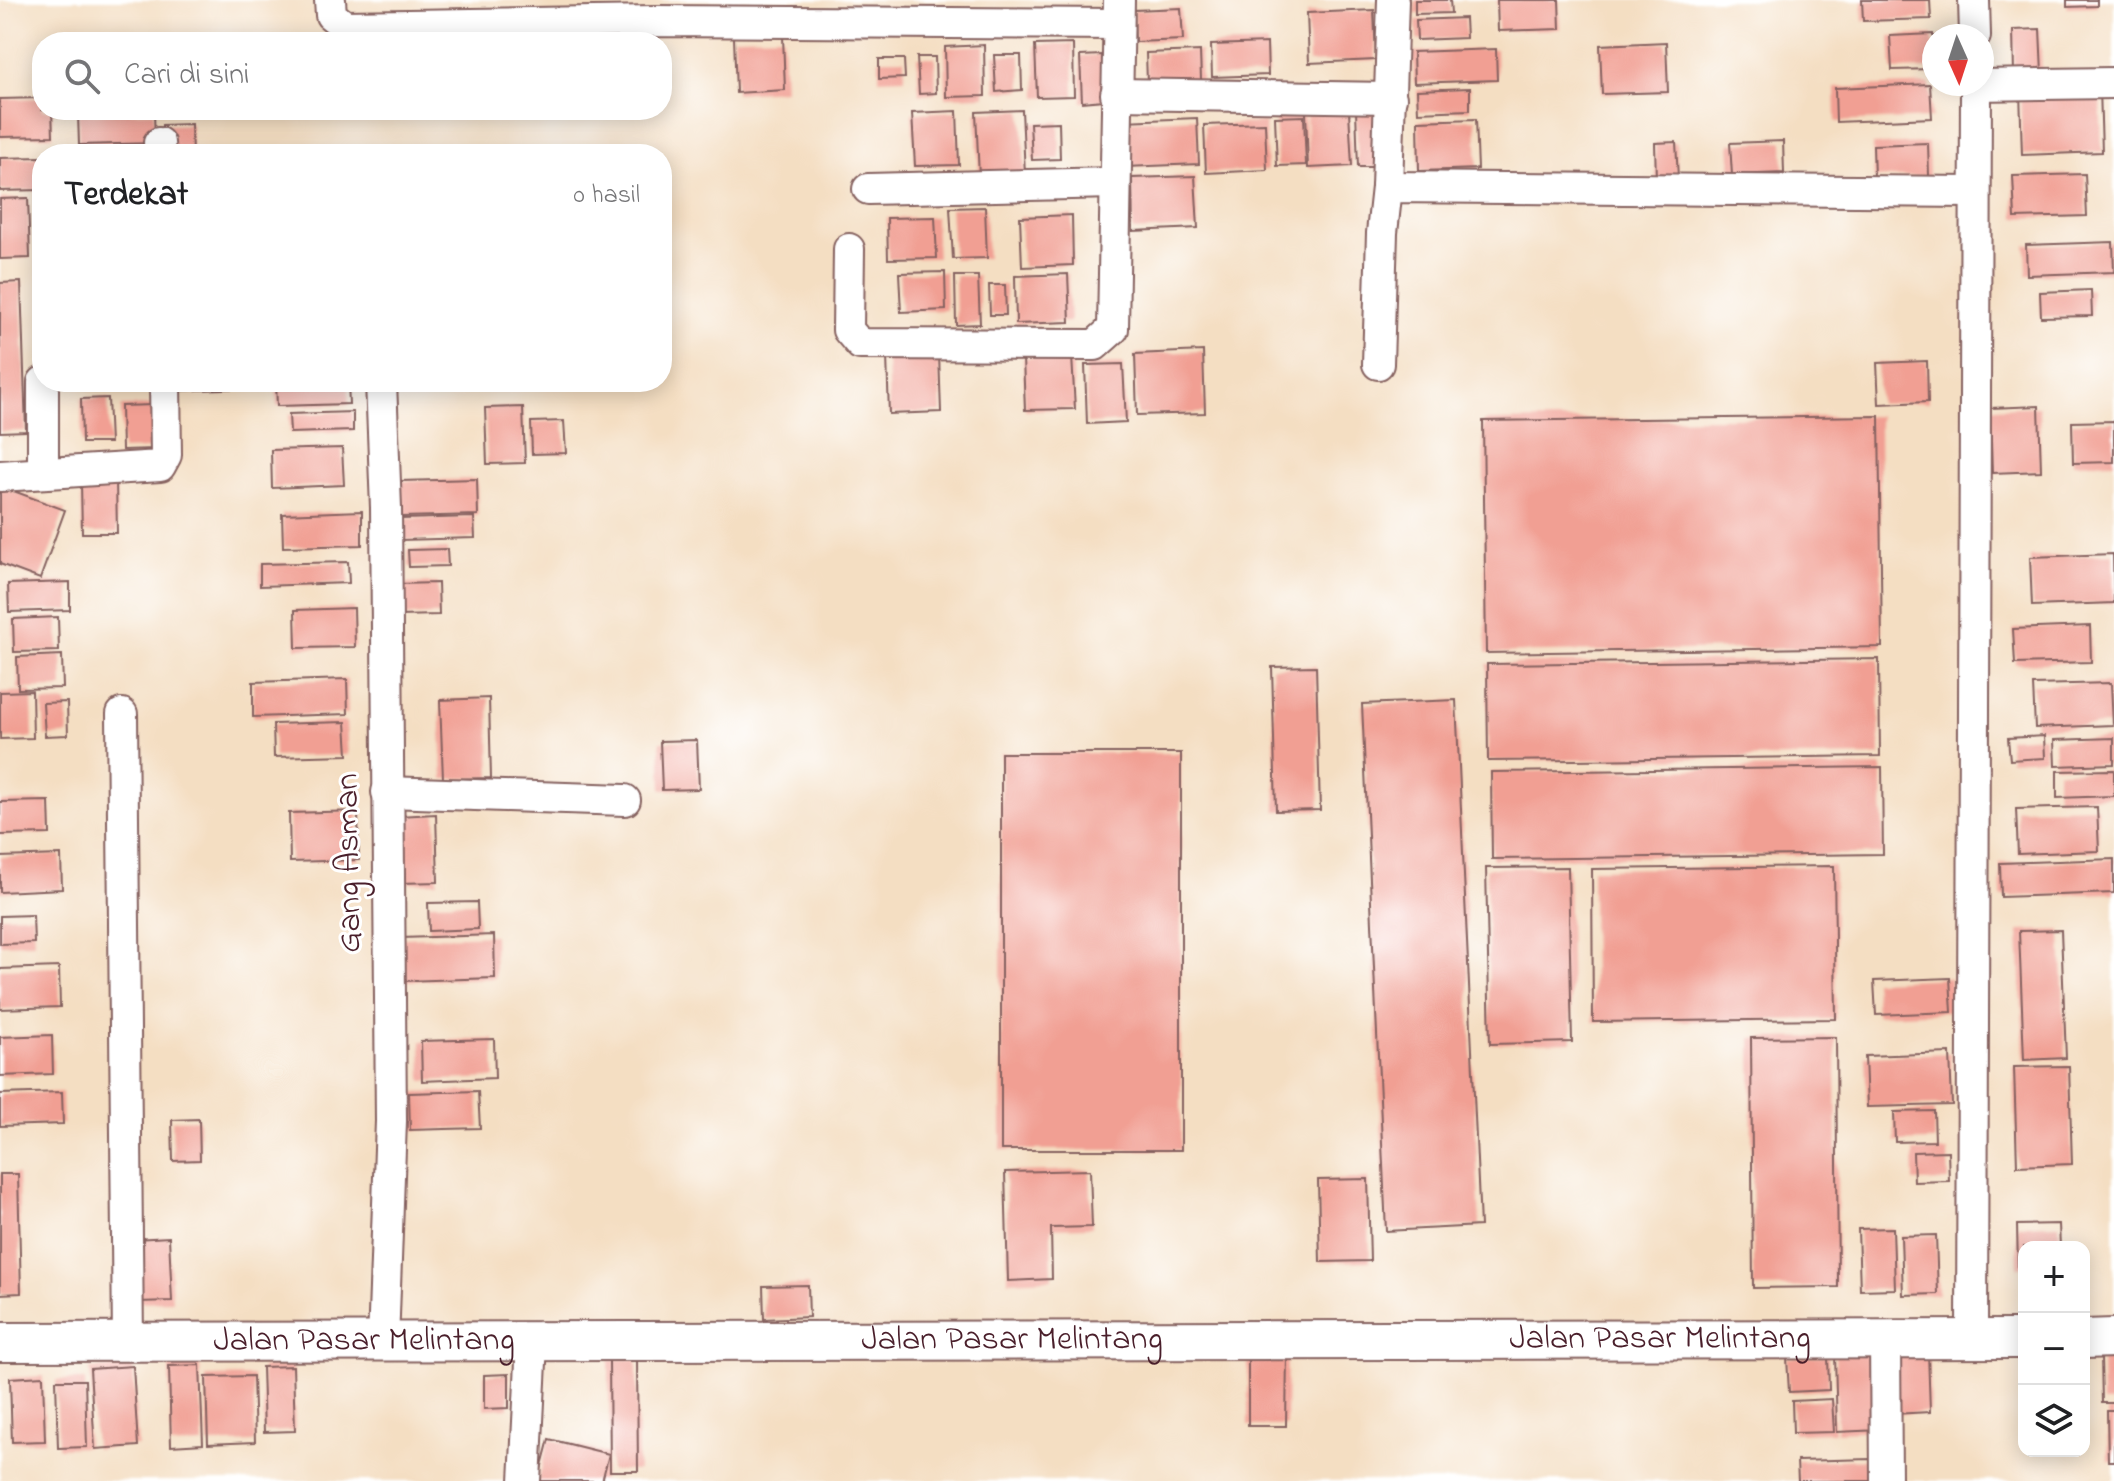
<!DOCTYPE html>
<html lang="id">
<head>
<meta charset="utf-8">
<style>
  body { margin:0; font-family:"Indie Flower",sans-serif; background:#f6f6f6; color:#202124 }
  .controls { position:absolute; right:24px; bottom:24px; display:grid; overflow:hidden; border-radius:16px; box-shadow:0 4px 20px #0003 }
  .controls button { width:72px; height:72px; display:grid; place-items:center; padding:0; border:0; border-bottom:2px solid #e0e0e0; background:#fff; color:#202124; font:40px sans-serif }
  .compass { position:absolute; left:1922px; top:24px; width:72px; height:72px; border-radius:50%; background:#fff; box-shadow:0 4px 20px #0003; rotate:177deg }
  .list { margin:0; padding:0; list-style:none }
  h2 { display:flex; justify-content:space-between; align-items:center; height:104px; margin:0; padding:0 32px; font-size:34px }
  h2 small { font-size:26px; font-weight:400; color:#757577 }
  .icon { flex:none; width:44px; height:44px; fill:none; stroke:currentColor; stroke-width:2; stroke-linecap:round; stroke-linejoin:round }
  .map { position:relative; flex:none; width:2114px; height:1481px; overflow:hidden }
  .search { position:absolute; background:#fff; box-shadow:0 4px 20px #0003; left:32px; top:32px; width:640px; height:88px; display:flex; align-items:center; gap:20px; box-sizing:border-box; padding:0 28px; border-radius:32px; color:#757577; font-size:30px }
  .panel { position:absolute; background:#fff; box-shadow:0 4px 20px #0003; left:32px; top:144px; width:640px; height:248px; border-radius:32px }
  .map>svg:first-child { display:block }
</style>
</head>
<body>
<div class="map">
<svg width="2114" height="1481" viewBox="0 0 2114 1481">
  <rect width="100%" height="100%" fill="#fff"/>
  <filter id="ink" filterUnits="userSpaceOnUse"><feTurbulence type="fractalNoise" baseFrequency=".0125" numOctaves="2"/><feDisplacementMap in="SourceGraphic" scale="16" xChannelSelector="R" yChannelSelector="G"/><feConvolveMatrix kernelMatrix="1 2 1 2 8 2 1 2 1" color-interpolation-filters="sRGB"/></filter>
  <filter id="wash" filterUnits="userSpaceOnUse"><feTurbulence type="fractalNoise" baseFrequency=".006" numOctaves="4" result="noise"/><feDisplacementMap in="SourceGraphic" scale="32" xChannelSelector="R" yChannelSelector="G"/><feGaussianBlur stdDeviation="1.8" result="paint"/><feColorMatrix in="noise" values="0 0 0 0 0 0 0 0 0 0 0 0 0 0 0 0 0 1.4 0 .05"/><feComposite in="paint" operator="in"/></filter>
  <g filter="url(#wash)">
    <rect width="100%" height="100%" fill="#f4dec2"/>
    <g id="blocks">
      <!-- building -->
      <g fill="#f19f93">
        <path d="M1415 0H1450L1451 13 1415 14Z"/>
        <path d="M1497 0H1559L1560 29 1498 31Z"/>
        <path d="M1862 0H1930L1931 19 1863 21Z"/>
        <path d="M2067 0H2097V6L2067 7Z"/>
        <path d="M1181 8 1183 40 1135 42 1134 10Z"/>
        <path d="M1374 10 1376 60 1309 63 1307 13Z"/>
        <path d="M1465 18 1466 38 1417 40 1416 20Z"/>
        <path d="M2040 29 2042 73 2014 74 2013 30Z"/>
        <path d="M1933 34 1934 69 1892 70 1890 36Z"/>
        <path d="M783 36 785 90 736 93 734 37Z"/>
        <path d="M1666 42 1668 92 1602 94 1600 45Z"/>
        <path d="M1267 43 1268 75 1212 77 1211 45Z"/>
        <path d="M1073 44 1074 96 1037 97 1035 45Z"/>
        <path d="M984 45 985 96 946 97 945 47Z"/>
        <path d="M1496 49 1497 80 1414 83 1413 52Z"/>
        <path d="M1200 51 1201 80 1147 82 1146 53Z"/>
        <path d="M994 55H1021L1022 90 996 92Z"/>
        <path d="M1102 55 1103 100 1082 102 1080 56Z"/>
        <path d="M917 57H935L936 93 919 94Z"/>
        <path d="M879 59H904L905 78 879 79Z"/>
        <path d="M1930 84 1932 118 1836 122 1835 88Z"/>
        <path d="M1470 88V110L1418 112 1417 90Z"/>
        <path d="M2100 88 2102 152 2022 155 2020 91Z"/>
        <path d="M42 98V110H52L53 136 0 137V99Z"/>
        <path d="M1376 109 1378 167H1358L1356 110Z"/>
        <path d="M1022 110 1025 175 979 177 976 112Z"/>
        <path d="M957 111 959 165 915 166 912 113Z"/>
        <path d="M1349 111 1352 166 1308 168 1306 112Z"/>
        <path d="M154 112 155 143 79 145 78 114Z"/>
        <path d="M1304 116 1306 165 1277 166 1275 117Z"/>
        <path d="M1197 118 1199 164 1125 167 1124 121Z"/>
        <path d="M1476 119 1478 169 1419 171 1418 121Z"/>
        <path d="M1059 122 1060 159 1032 160 1030 123Z"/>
        <path d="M1265 123 1267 170 1206 173 1204 125Z"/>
        <path d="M191 124 192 154H162V125Z"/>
        <path d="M1783 141 1784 173 1732 175 1730 143Z"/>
        <path d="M1676 142 1678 178 1656 179 1655 143Z"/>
        <path d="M1928 143 1929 176 1874 178 1873 145Z"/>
        <path d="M42 157V190L0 191V158Z"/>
        <path d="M2085 174 2087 216 2015 218 2013 176Z"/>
        <path d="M1195 176 1198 228 1133 231 1132 178Z"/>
        <path d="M28 198 30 258 0 259V199Z"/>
        <path d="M985 207 987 258 953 259 950 208Z"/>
        <path d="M1072 215 1073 265 1022 267 1020 217Z"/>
        <path d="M935 217 937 258 888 259 887 218Z"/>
        <path d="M2113 242 2114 272 2027 275 2026 245Z"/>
        <path d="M945 272 946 310 901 312 899 273Z"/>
        <path d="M1068 274 1070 322 1016 324 1015 276Z"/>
        <path d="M955 276H978L980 324 956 325Z"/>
        <path d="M21 282 26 431 0 432V283Z"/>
        <path d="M989 285H1005L1006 315H990Z"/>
        <path d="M2091 290 2092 316 2041 317 2040 292Z"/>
        <path d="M1203 351 1205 413 1137 415 1135 354Z"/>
        <path d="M939 354 941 412 889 414 887 356Z"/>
        <path d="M1072 356 1075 409 1025 410 1023 358Z"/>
        <path d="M1927 361 1928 402 1879 404 1877 363Z"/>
        <path d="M1123 364 1126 422 1087 424 1085 365Z"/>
        <path d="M175 382H246V388L175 391Z"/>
        <path d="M276 382H348L349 404 277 406Z"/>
        <path d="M108 398 110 443H82L81 399Z"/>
        <path d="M154 405 155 449 122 450 121 406Z"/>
        <path d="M2039 406 2041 471 1992 473 1990 408Z"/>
        <path d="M523 407 525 463 487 464 485 408Z"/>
        <path d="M353 412V431L290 433 289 414Z"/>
        <path d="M1879 416 1882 647 1486 653 1483 421Z"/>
        <path d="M564 421 566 453 532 454 531 422Z"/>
        <path d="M2114 421V462L2073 463 2072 422Z"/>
        <path d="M342 448 344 485 272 488 271 450Z"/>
        <path d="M477 479 478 515 401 517 400 481Z"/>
        <path d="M116 480 117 533H82L81 482Z"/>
        <path d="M0 486 65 510 40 579 0 564Z"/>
        <path d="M362 511V545L283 547 282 514Z"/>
        <path d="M474 517 475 538 400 540V519Z"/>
        <path d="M447 549 448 566 409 567 408 550Z"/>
        <path d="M2113 554 2114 603 2032 606 2030 557Z"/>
        <path d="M348 562 349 583 260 586V564Z"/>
        <path d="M70 582V610L9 612 8 584Z"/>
        <path d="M438 583 439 615 397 616 396 584Z"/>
        <path d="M354 608 355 647 296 648 295 610Z"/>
        <path d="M58 617 59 651 14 652 13 619Z"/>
        <path d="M2090 626 2091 662 2015 664 2013 629Z"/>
        <path d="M62 655 63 688 18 689 17 657Z"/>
        <path d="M1879 659 1880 756 1488 761 1487 664Z"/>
        <path d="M1316 666 1320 810 1276 811 1272 667Z"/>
        <path d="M347 679 348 714 253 717V682Z"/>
        <path d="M2111 683 2113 725 2035 728 2033 685Z"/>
        <path d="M32 691 33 738 0 739V692Z"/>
        <path d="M489 698 491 778 443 779 440 700Z"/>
        <path d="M1456 700 1480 1226 1386 1231 1362 704Z"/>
        <path d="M67 702 68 735 45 736 43 703Z"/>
        <path d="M346 722 348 755 274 757 273 724Z"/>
        <path d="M2044 736 2045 758 2010 760 2008 738Z"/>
        <path d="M2114 738V764L2055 766 2054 740Z"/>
        <path d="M697 740 699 789 662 790 660 741Z"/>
        <rect x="1001" y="753" width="180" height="397"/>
        <path d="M1882 767 1883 854 1492 859 1491 772Z"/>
        <path d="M2114 770V796L2057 798V771Z"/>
        <path d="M49 801 50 834 0 835V802Z"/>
        <path d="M2097 807 2099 851 2018 854 2016 809Z"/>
        <path d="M358 811 359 860 290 862 289 813Z"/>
        <path d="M436 814 438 882 400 883 398 816Z"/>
        <path d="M61 855 62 889 0 892V857Z"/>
        <path d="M2114 859V893L2001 897 2000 863Z"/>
        <path d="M1834 866 1836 1019 1593 1022 1592 869Z"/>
        <path d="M1568 867 1572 1042 1490 1044 1486 868Z"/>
        <path d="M477 902 478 929 429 931 428 903Z"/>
        <path d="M33 915 34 943 0 944V916Z"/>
        <path d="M2061 930 2066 1058 2024 1060 2019 931Z"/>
        <path d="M494 935 495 978 403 981 401 938Z"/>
        <path d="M59 967 60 1007 0 1009V969Z"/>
        <path d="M1950 978 1952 1012 1876 1015 1874 981Z"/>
        <path d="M52 1035 53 1074 0 1076V1037Z"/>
        <path d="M1836 1037 1838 1287 1753 1288 1751 1038Z"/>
        <path d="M494 1039 495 1078 422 1081 421 1041Z"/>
        <path d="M1950 1053 1952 1105 1867 1107 1865 1056Z"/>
        <path d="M2069 1066 2072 1164 2017 1166 2014 1067Z"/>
        <path d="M478 1091 480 1128 410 1130 409 1093Z"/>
        <path d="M62 1092 63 1124 0 1126V1094Z"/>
        <path d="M1934 1111 1935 1141 1895 1142 1894 1112Z"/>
        <path d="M199 1119 200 1160 173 1161 172 1120Z"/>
        <path d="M1948 1151 1949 1181 1914 1182 1913 1152Z"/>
        <path d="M1090 1170 1092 1227 1051 1228 1052 1279 1008 1281 1005 1172Z"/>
        <path d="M0 1174H18L21 1293 0 1294Z"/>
        <path d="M1368 1179 1370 1261 1320 1262 1318 1180Z"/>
        <path d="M2059 1224 2060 1247H2024V1267H2018L2017 1225Z"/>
        <path d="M1893 1228 1895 1289 1860 1290 1858 1229Z"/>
        <path d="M1936 1235 1938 1294 1903 1295 1901 1236Z"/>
        <path d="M169 1237 172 1301 137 1302 135 1239Z"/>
        <path d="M808 1285 809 1317 764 1319 763 1286Z"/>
        <path d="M1928 1352 1930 1412 1893 1414 1892 1353Z"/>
        <path d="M1248 1353H1287L1286 1426H1248Z"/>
        <path d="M1877 1353 1880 1430 1837 1432 1835 1354Z"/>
        <path d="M1828 1356 1829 1390 1789 1392 1787 1358Z"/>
        <path d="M2101 1356H2114V1403H2102Z"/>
        <path d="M609 1359H637L638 1471H610Z"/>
        <path d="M200 1365 203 1444 171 1446 169 1366Z"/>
        <path d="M133 1366 138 1446 95 1449 90 1369Z"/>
        <path d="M293 1366 295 1431 264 1432 262 1367Z"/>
        <path d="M509 1374V1408L484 1409V1375Z"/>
        <path d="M43 1376 45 1441 12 1442 10 1378Z"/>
        <path d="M253 1376 255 1442 208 1444 206 1377Z"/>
        <path d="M56 1380H85L87 1447 58 1448Z"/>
        <path d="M1832 1399 1834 1432 1793 1433 1792 1401Z"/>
        <path d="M2107 1411H2114V1461H2108Z"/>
        <path d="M549 1439 609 1454 602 1481H538Z"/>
        <path d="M1871 1459V1481H1798L1797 1461Z"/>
      </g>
    </g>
  </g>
  <g filter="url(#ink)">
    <use href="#blocks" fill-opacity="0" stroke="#866260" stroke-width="2"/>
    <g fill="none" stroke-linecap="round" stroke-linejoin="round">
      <defs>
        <g id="minor">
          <path d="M330 0 331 15 345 26 656 21 1118 24"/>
          <path d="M1974 0 1975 36"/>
          <path d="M1976 85 2114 83"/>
          <path d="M1116 94 1391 98"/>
          <path d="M159 143 160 154"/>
          <path d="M1387 187 1393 0"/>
          <path d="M868 189 1114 183"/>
          <path d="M849 249 848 330 860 344 1095 345 1113 329 1119 0"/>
          <path d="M1378 364 1382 233 1387 187 1974 192"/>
          <path d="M381 382 386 508 391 1121 383 1343"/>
          <path d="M43 473V382"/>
          <path d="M0 476 160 466 166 455 165 382"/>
          <path d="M122 714 128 1343"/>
          <path d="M387 792 625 800"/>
          <path d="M1885 1339 1886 1481"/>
          <path d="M1972 1339 1976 84"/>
          <path d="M525 1481 532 1342"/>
        </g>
        <g id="tertiary">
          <path d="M2084 1339 2114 1338"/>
          <path id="s1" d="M0 1342 2024 1339"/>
        </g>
      </defs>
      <!-- minor casing -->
      <use href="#minor" stroke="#866260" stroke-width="34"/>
      <!-- tertiary casing -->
      <use href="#tertiary" stroke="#866260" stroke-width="42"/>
      <!-- minor -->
      <use href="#minor" stroke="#fff" stroke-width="30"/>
      <!-- tertiary -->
      <use href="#tertiary" stroke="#fff" stroke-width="38"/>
    </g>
  </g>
  <g text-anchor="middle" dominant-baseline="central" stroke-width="6" stroke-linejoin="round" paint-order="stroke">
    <!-- street labels -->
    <g font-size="34" fill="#4a1f2b" stroke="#fff">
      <text transform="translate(350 863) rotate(-91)">Gang Asman</text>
      <text stroke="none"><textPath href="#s1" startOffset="1660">Jalan Pasar Melintang</textPath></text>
      <text stroke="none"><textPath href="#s1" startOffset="1012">Jalan Pasar Melintang</textPath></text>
      <text stroke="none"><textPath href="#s1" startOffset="364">Jalan Pasar Melintang</textPath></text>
    </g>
  </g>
</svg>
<div class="controls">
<button>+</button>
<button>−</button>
<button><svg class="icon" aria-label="layers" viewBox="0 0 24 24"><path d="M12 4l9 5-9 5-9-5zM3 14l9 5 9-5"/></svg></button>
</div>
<svg class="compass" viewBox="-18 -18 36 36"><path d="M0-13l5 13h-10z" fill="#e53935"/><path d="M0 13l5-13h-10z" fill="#757577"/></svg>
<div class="search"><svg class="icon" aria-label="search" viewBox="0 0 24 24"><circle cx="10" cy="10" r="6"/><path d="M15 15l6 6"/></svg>Cari di sini</div>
<section class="panel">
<h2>Terdekat<small>0 hasil</small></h2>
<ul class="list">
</ul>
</section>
</div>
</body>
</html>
